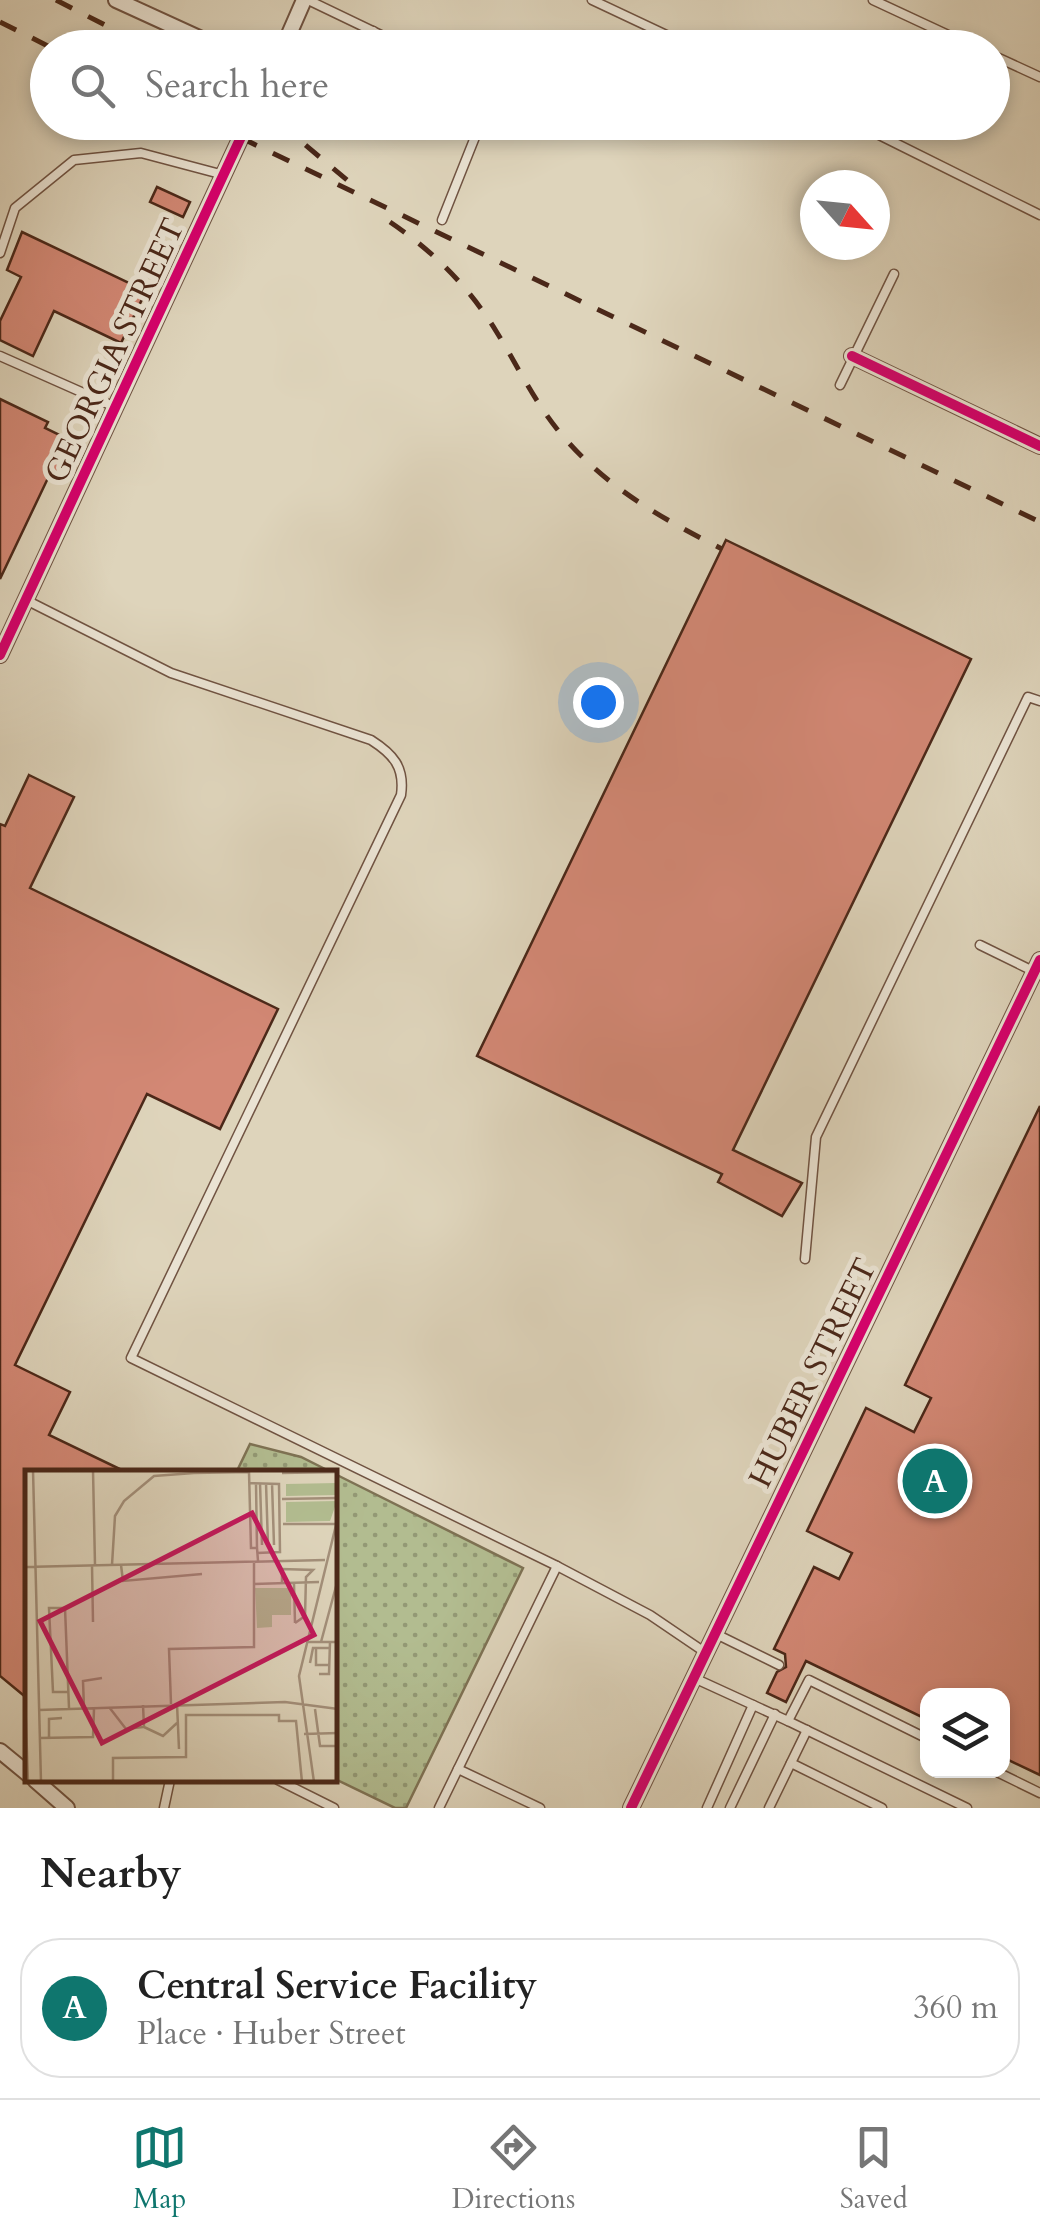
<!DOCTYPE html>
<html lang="en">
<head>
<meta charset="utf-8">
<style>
  body { margin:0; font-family:Cardo,serif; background:#f2f2f2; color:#222 }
  .controls { position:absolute; right:30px; bottom:30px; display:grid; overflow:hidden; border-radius:20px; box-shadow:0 5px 15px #0003 }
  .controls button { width:90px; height:90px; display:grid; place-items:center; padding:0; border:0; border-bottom:2px solid #e0e0e0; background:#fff; color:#222; font:50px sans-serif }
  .compass { position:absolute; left:800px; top:170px; width:90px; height:90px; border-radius:50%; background:#fff; box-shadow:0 5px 15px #0003; rotate:117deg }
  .you { position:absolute; left:598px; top:702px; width:35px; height:35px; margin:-25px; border:8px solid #fff; border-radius:50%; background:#1a73e8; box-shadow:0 0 0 15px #1a73e833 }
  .badge { display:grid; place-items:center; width:65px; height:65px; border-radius:50%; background:#0f766e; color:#fff; font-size:32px; font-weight:700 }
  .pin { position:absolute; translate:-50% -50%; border:5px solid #fff; box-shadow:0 2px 10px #0006 }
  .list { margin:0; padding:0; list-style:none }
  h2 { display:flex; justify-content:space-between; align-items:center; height:130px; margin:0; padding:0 40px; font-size:42px }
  h2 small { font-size:32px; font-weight:400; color:#767676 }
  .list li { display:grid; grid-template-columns:65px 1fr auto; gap:30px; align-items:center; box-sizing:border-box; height:140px; margin:0 20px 20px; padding:0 20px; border:2px solid #e0e0e0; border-radius:40px }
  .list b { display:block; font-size:38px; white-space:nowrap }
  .list p { margin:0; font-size:32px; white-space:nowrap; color:#767676 }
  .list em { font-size:32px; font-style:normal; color:#767676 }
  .icon { flex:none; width:55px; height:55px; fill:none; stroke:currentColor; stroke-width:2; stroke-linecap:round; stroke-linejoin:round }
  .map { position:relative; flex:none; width:1040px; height:1808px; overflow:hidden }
  .search { position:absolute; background:#fff; box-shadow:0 5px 15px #0003; left:30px; right:30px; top:30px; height:110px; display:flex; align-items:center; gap:25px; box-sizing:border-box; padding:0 35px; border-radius:55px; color:#767676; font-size:38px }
  .sheet { height:290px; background:#fff }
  nav { display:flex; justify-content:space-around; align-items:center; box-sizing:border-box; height:140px; border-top:2px solid #e0e0e0; background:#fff; font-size:28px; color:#767676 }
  nav a { display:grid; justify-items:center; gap:5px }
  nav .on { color:#0f766e }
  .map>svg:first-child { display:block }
</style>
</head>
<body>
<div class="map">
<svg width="1040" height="1808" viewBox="0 0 1040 1808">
  <defs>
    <pattern id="grass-dots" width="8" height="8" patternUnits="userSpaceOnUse" patternTransform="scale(2.5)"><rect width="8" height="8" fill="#b2bc90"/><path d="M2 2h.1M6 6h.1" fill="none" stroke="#939975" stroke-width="1.8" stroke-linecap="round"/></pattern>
  </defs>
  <rect width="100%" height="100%" fill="#ded4bb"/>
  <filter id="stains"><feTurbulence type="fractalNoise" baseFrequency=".002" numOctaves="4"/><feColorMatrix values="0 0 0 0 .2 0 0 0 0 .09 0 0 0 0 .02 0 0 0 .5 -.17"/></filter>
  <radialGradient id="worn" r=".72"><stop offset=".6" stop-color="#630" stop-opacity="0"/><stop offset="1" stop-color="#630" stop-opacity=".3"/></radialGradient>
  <!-- grass -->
  <g fill="url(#grass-dots)" stroke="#7e7254" stroke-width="2.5">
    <path d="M250 1444 301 1457 333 1473H236Z"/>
    <path d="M335 1474 523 1568 406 1808H395L335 1779Z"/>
  </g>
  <!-- building -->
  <g fill="#d38875" stroke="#4b2819" stroke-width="2.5">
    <path d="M157 187 190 202 183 217 150 202Z"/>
    <path d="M22 232 146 291 121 343 54 311 33 356 0 340V321L21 277 7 270Z"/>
    <path d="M0 399 48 422 45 428 72 441 59 470 51 480 48 478 0 579Z"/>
    <path d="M726 540 971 659 733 1150 802 1183 782 1216 718 1182 722 1174 477 1056Z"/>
    <path d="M29 775 74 797 30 888 278 1009 220 1129 147 1094 15 1365 70 1392 49 1435 128 1473H28V1699L0 1676V824L5 826Z"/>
    <path d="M1040 1106V1775L1002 1757V1696H928V1720L806 1661 786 1702 767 1693 777 1672 786 1667 785 1654 774 1649 814 1567 839 1579 852 1553 807 1531 866 1408 914 1432 931 1398 905 1385Z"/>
  </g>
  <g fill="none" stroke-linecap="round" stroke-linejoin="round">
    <defs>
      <g id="service">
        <path d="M308 0 408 48"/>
        <path d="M592 0 694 48"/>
        <path d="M873 0 976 48"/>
        <path d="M373 31 377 48"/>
        <path d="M992 55 1040 77"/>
        <path d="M853 122 1040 215"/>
        <path d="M442 220 481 122"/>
        <path d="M0 253 15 208 74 160 141 153 224 175"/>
        <path d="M0 356 115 407"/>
        <path d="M840 385 894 274"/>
        <path d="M26 600 171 673 371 740C393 754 405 767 401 795L131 1358 557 1566 650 1615 706 1653"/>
        <path d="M980 945 1035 972"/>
        <path d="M805 1259 816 1137 1028 697 1040 701"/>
        <path d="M716 1634 779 1665"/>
        <path d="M694 1678 788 1721 809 1680 928 1739"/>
        <path d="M788 1721 967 1808"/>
        <path d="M791 1763 882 1808"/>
        <path d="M458 1769 540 1808"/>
        <path d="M993 1770 1040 1793"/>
        <path d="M278 1780 334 1808"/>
        <path d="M164 1808 170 1780"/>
        <path d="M439 1808 557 1566"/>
        <path d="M707 1808 753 1705"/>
        <path d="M730 1808 775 1714"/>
        <path d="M769 1808 807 1730"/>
      </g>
      <g id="minor">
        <path d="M116 0 221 48"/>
        <path d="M283 48 304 0"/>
        <path d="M852 356 1040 446"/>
        <path d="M0 655 248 122"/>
        <path d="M0 1751 28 1774"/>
        <path d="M35 1780 67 1808"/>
        <path d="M631 1808 1040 960"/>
      </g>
    </defs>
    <!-- service casing -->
    <use href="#service" stroke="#705342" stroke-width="11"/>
    <!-- minor casing -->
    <use href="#minor" stroke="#705342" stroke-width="18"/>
    <!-- service -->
    <use href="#service" stroke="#eae3d3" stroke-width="8"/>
    <!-- minor -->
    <use href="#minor" stroke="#eae3d3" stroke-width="14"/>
    <!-- rail -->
    <g stroke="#4b2819" stroke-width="5" stroke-dasharray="18 18" stroke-linecap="butt">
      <path d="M56 0 150 48"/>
      <path d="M0 22 52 48"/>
      <path d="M208 122 1040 522"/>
      <path d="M278 122 347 180"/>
      <path d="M390 222C433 251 469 287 496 331 516 363 533 399 557 429 602 485 659 517 722 549"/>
    </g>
    <defs>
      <g id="cycleway">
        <path d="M852 356 1040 446"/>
        <path d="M0 655 248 122"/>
        <path d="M631 1808 1040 960"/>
      </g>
    </defs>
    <!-- cycleway casing -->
    <use href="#cycleway" stroke="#eae3d3" stroke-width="16"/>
    <!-- cycleway -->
    <use href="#cycleway" stroke="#d6006c" stroke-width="10"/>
  </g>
  <g text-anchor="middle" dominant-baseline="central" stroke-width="10" stroke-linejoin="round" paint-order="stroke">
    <!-- street labels -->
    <g font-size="32" fill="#4b2819" stroke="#eae3d3">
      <text transform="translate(115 351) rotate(-65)">GEORGIA STREET</text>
      <text transform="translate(813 1373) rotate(-64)">HUBER STREET</text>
    </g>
  </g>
  <!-- overview -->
  <g transform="translate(25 1470)">
    <rect width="312" height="312" fill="#ded4bb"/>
    <path d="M312 13V25L261 26V14ZM312 31 305 51 261 52V32ZM230 118H266V145H247V157L232 158Z" fill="#b2bc90"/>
    <path fill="none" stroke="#a38f7a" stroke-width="2.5" d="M8 0 16 312M68 0 70 95M257 3 313 2M225 13 254 14 255 82 232 83M231 13 232 78M235 13 237 75M241 13 243 75M247 13 249 75M257 29 313 28M258 54H313M67 95 68 152M87 95 90 46 99 31 129 6 169 3 224 2 226 78H232L233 91M96 95 98 111 177 104M0 97 300 90M228 114 294 112M257 114V99L288 100 281 107 280 146 270 153M269 114 270 153M282 172H313M296 172 313 109M291 178V195H305M285 193 288 178H305M294 204H304L305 172M43 222H28L24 138H40L44 238M0 224 3 312M146 234 144 179 229 177V92M152 234 154 279M84 237 101 259 119 257 118 235M59 238 58 211 77 208M290 239 295 276H313M14 240 260 232 313 239M119 257 138 266 152 253M279 264 313 263M15 268 68 267 69 239M24 268V249L37 248M88 312V288L161 287V245H254V251H271L277 312M289 312 274 206 313 47"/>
    <path fill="#c2185b" fill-opacity="0.15" stroke="#c2185b" stroke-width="5" d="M227 43 289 165 77 273 15 151Z"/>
    <rect width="312" height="312" fill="none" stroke="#4b2819" stroke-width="5"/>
  </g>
  <rect width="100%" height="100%" filter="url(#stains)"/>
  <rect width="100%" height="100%" fill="url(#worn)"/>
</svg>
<div class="controls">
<button><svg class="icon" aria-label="layers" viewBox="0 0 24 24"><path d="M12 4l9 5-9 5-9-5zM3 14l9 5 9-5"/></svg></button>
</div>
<svg class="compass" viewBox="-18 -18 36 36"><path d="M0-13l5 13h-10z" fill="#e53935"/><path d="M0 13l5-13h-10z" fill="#767676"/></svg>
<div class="you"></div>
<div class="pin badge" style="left:935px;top:1481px">A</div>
<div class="search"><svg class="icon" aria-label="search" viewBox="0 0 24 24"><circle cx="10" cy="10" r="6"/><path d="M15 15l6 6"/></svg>Search here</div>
</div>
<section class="sheet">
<h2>Nearby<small></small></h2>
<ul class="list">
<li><span class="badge">A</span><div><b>Central Service Facility</b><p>Place · Huber Street</p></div><em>360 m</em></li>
</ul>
</section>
<nav>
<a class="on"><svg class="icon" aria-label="map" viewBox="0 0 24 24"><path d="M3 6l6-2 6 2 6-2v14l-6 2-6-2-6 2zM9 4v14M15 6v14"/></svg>Map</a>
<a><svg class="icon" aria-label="directions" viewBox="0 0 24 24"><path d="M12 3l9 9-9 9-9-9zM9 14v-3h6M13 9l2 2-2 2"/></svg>Directions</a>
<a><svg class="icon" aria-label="saved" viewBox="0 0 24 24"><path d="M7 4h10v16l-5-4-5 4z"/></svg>Saved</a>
</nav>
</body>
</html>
